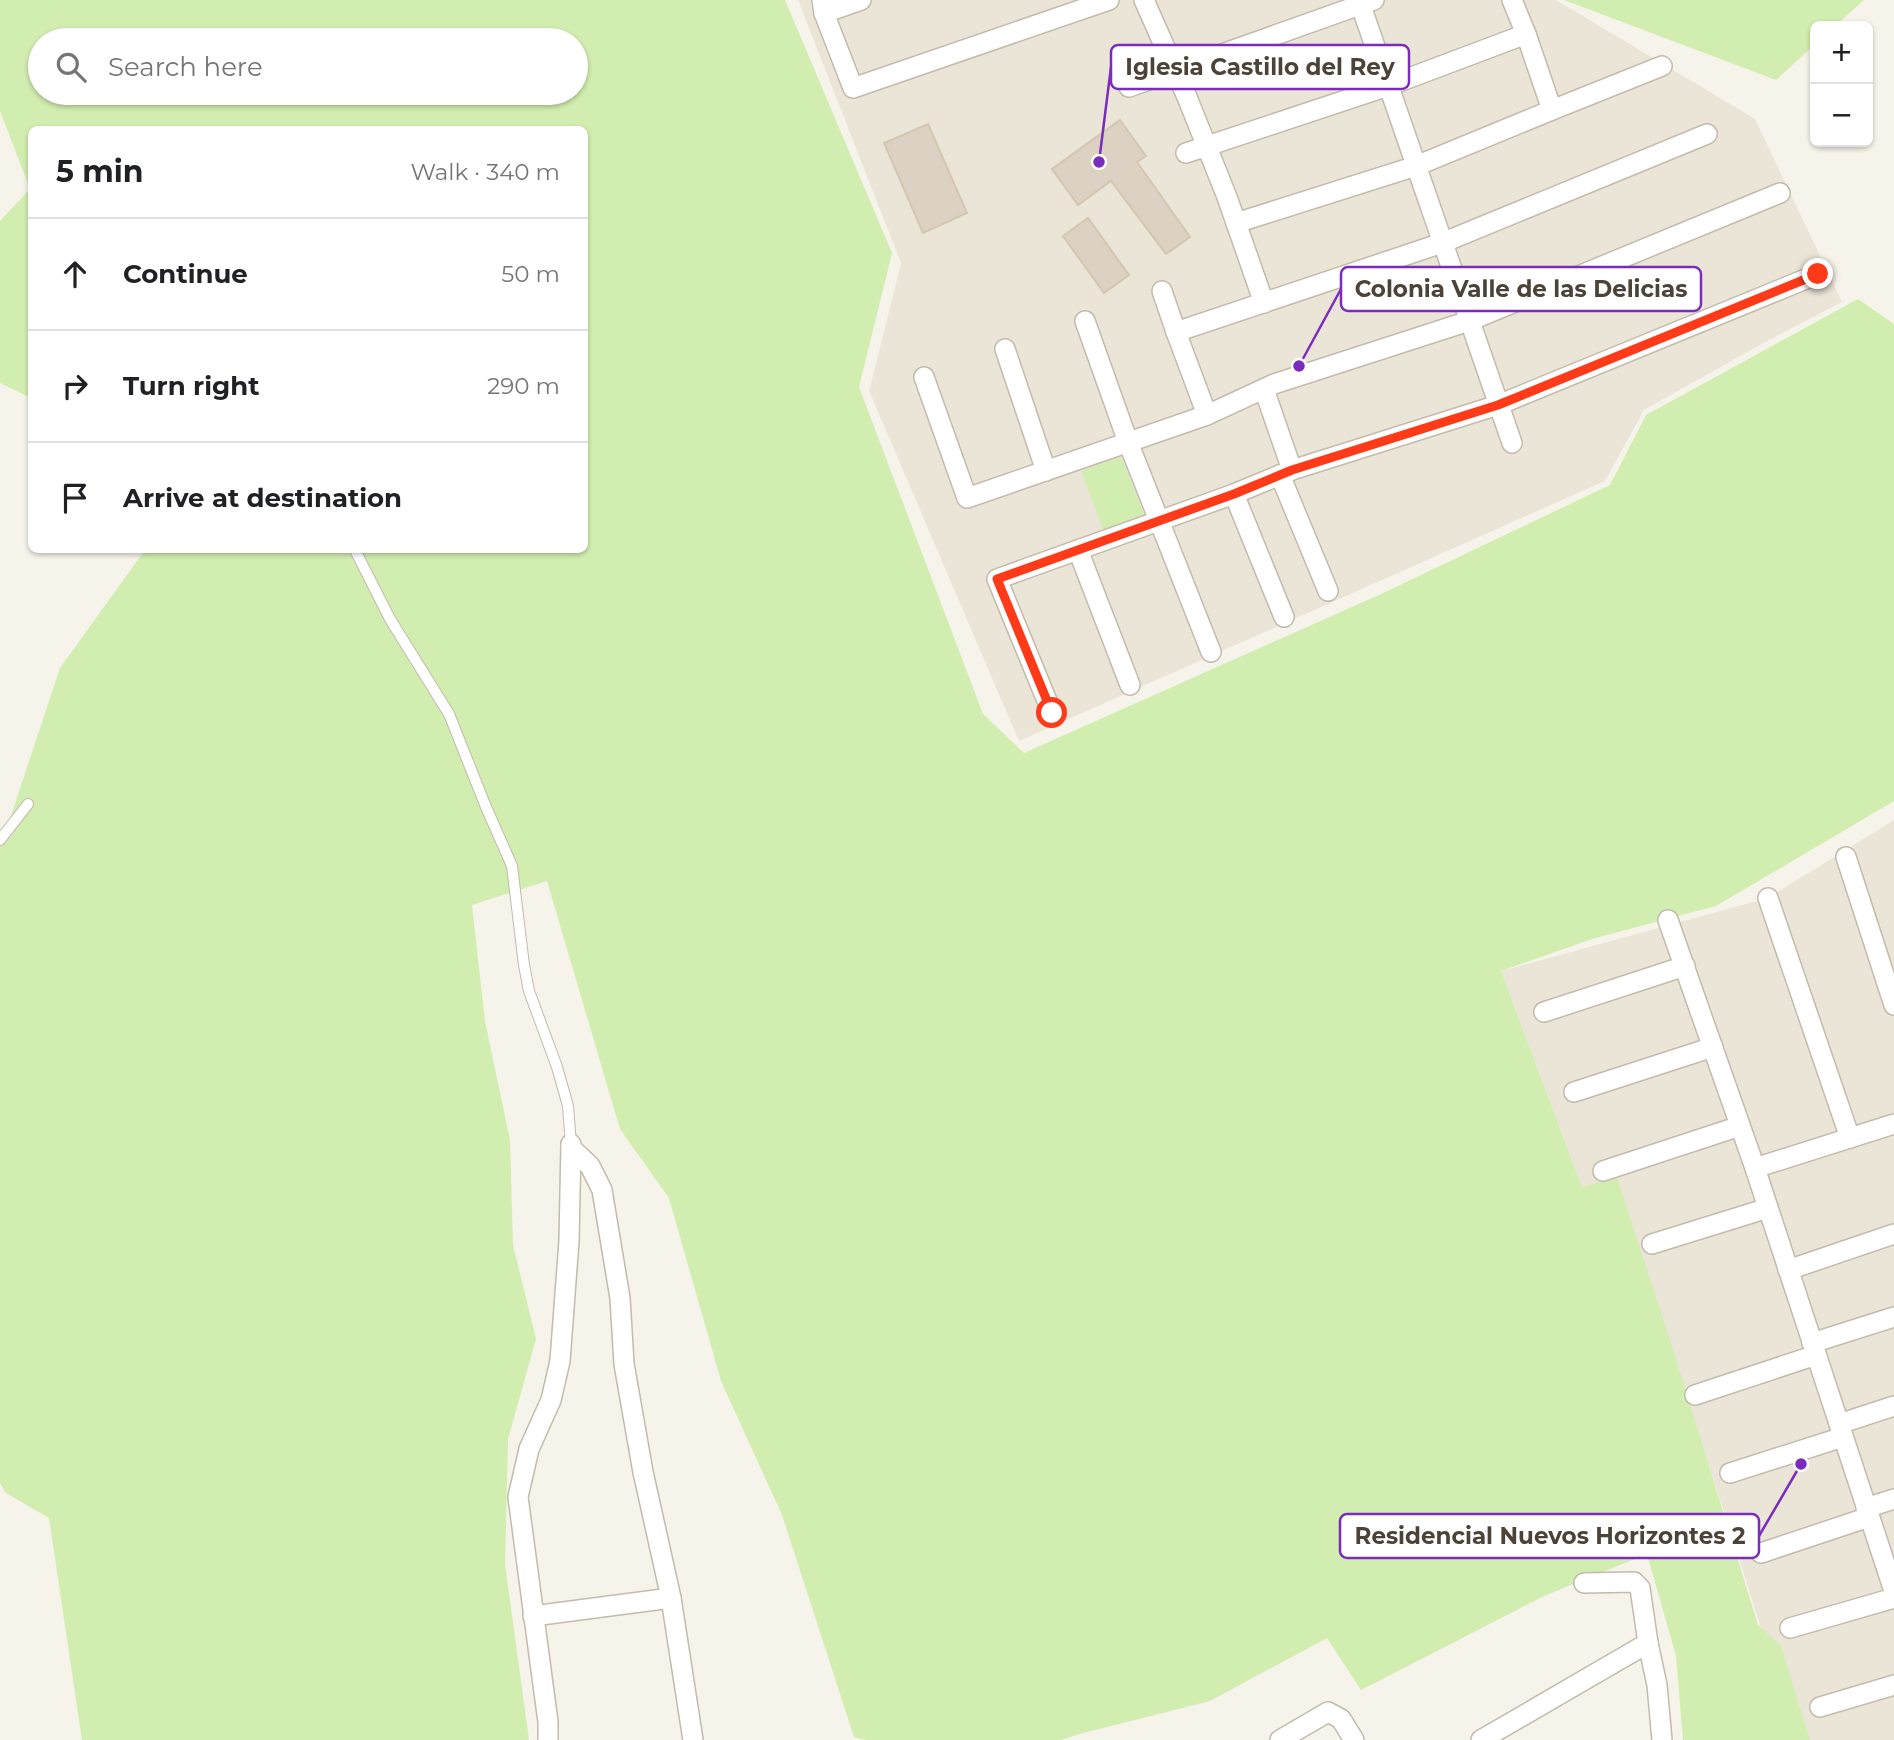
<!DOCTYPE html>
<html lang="en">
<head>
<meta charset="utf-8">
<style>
  body { margin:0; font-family:Montserrat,sans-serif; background:#f6f6f6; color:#202124 }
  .controls { position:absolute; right:21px; top:21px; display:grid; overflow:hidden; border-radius:10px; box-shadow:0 2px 5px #0004 }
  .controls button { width:63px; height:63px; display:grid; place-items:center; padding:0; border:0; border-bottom:2px solid #e0e0e0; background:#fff; color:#202124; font:35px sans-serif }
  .stop { position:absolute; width:21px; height:21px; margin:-16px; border:5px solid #ff3a19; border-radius:50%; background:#fff }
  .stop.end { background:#ff3a19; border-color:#fff; box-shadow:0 2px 7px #0008 }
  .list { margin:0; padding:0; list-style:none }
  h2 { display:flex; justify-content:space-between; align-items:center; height:91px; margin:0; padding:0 28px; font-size:30px }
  h2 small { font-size:23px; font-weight:400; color:#757577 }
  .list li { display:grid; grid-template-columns:46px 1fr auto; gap:21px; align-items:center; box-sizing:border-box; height:112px; padding:0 28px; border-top:2px solid #e0e0e0 }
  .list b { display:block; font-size:26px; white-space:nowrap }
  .list em { font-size:23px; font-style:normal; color:#757577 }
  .icon { flex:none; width:38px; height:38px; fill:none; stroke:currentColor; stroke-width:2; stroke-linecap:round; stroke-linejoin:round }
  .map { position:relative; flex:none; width:1894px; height:1740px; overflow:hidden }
  .search { position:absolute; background:#fff; box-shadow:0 2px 5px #0004; left:28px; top:28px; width:560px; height:77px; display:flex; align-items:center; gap:18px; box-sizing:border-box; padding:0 24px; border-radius:38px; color:#757577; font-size:26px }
  .panel { position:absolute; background:#fff; box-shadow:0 2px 5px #0004; left:28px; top:126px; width:560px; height:427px; border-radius:10px }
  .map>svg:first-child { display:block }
</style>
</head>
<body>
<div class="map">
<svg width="1894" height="1740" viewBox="0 0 1894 1740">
  <rect width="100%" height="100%" fill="#f6f3ea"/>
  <!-- residential -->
  <g fill="#ebe5d8">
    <path d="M798 0H1556L1755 119 1842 302 1767 341 1644 410 1605 481 1019 741 869 391 901 263Z"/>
    <path d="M1894 820V1740H1797L1617 1178 1582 1187 1501 971 1768 898Z"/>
  </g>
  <!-- green -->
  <g fill="#d2edb0" fill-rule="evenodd">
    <path d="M0 0H785L892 253 859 387 983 714 1024 753 1381 594 1610 485 1646 415 1858 299 1894 324V801L1716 906 1592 939 1501 971 1582 1187 1617 1177 1678 1365 1758 1625 1781 1646 1810 1740H1683L1676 1656 1647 1554 1544 1596 1361 1690 1327 1638 1210 1701 1083 1733 1061 1740H866L854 1737 782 1515 721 1381 669 1198 620 1129 547 881 472 905 485 1021 510 1140 513 1245 536 1339 508 1439 505 1564 529 1740H82L49 1518 6 1493 0 1483V831L7 828 60 668 145 550H584V130H32L31 398 0 383V221L30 189 0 111ZM40 40H576V93H40Z"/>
    <path d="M1564 0H1864L1835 26H1815V44L1776 80Z"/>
    <path d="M1121 457 1145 517 1104 532 1081 471Z"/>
  </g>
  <!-- building -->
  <g fill="#dcd1c2" stroke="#d4c7b1" stroke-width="2">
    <path d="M1120 120 1146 156 1137 162 1190 237 1166 254 1111 181 1078 205 1052 169Z"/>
    <path d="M928 124 967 213 923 233 884 143Z"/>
    <path d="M1088 218 1129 275 1104 293 1063 236Z"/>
  </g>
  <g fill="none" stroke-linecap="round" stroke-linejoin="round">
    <defs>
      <g id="lane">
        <path d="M355 550 390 619 449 714 486 807 512 866 524 965 529 991 557 1067 568 1106 571 1144"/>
        <path d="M0 840 28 804"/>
      </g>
      <g id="street">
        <path d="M822 0 824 13 853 88 1109 0"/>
        <path d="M1144 0 1187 97 1227 197 1264 303"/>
        <path d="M1359 0 1512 443"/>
        <path d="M1512 0 1526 34"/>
        <path d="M824 13 861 0"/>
        <path d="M1129 87 1374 0"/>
        <path d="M1186 153 1388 86 1526 34 1552 110 1662 66"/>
        <path d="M1236 223 1416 166 1552 110"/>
        <path d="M1162 291 1176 332"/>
        <path d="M1085 321 1128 442 1211 652"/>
        <path d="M1005 349 1046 471"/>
        <path d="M924 377 967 498 1207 415 1176 332 1442 243 1707 134"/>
        <path d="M1264 389 1292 470"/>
        <path d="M1207 415 1274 384 1469 321 1780 193"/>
        <path d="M1280 475 1328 591"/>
        <path d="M1234 494 1284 617"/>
        <path d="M1078 550 1130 685"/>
        <path d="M1052 713 997 579 1234 494 1292 470 1498 405 1818 274"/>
        <path d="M1846 857 1894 1005"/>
        <path d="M1768 898 1850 1138"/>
        <path d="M1668 920 1755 1168 1894 1591"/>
        <path d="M1544 1012 1685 966"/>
        <path d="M1574 1092 1713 1047"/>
        <path d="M571 1148 590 1166 602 1190 620 1298 624 1364 643 1472 671 1598 693 1740"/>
        <path d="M1755 1168 1894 1124"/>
        <path d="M1603 1171 1740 1126"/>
        <path d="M1652 1244 1768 1208"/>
        <path d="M1788 1270 1894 1234"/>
        <path d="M1812 1343 1894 1317"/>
        <path d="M1695 1395 1816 1355"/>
        <path d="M1839 1424 1894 1406"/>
        <path d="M1730 1473 1843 1437"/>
        <path d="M1866 1508 1894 1499"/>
        <path d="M1761 1553 1869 1517"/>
        <path d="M1584 1583 1634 1582 1640 1588 1648 1643"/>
        <path d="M533 1616 671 1598"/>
        <path d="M1790 1628 1894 1598"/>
        <path d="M1820 1707 1894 1685"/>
        <path d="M548 1740V1722L518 1497 529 1449 551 1400 560 1361 569 1241 571 1144"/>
        <path d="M1280 1740 1328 1712 1341 1719 1354 1740"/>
        <path d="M1481 1740 1648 1643 1657 1685 1662 1740"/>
      </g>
    </defs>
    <!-- lane casing -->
    <use href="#lane" stroke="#c3bbac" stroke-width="12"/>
    <!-- street casing -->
    <use href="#street" stroke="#c3bbac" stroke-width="22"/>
    <!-- lane -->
    <use href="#lane" stroke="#fff" stroke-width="10"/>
    <!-- street -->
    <use href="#street" stroke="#fff" stroke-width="19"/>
  </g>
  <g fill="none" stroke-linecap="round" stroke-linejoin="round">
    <!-- route -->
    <path stroke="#ff3a19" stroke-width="9" d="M1052 713 997 579 1234 494 1292 470 1498 405 1818 274"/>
  </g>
  <!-- callouts -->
  <path fill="none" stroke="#7b2cbf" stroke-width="2.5" d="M1099 162L1111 67M1299 366L1341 289M1801 1464L1759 1536"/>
  <g fill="#7b2cbf" stroke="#fff" stroke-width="2.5">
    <circle cx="1099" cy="162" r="7"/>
    <circle cx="1299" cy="366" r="7"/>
    <circle cx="1801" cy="1464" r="7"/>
  </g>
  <g fill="#fff" stroke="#7b2cbf" stroke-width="2.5">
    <rect x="1111" y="45" width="298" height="44" rx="7"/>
    <rect x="1341" y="267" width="360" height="44" rx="7"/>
    <rect x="1340" y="1514" width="419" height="44" rx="7"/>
  </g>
  <g font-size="23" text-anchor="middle" font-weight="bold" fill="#4b4337">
    <text x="1260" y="75">Iglesia Castillo del Rey</text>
    <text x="1521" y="297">Colonia Valle de las Delicias</text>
    <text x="1550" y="1544">Residencial Nuevos Horizontes 2</text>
  </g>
</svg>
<div class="controls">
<button>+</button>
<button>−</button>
</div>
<div class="stop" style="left:1052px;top:713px"></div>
<div class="stop end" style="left:1818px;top:274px"></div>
<div class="search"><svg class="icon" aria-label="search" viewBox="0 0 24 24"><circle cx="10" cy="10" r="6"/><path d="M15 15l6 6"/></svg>Search here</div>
<section class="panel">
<h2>5 min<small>Walk · 340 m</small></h2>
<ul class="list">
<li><svg class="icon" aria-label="ahead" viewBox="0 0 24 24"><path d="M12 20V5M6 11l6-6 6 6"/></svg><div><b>Continue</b></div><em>50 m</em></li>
<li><svg class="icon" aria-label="right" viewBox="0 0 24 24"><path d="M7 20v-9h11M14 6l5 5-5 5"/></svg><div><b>Turn right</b></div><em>290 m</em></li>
<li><svg class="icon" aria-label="arrive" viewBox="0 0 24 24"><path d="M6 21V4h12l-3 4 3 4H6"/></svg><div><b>Arrive at destination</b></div></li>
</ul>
</section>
</div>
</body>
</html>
